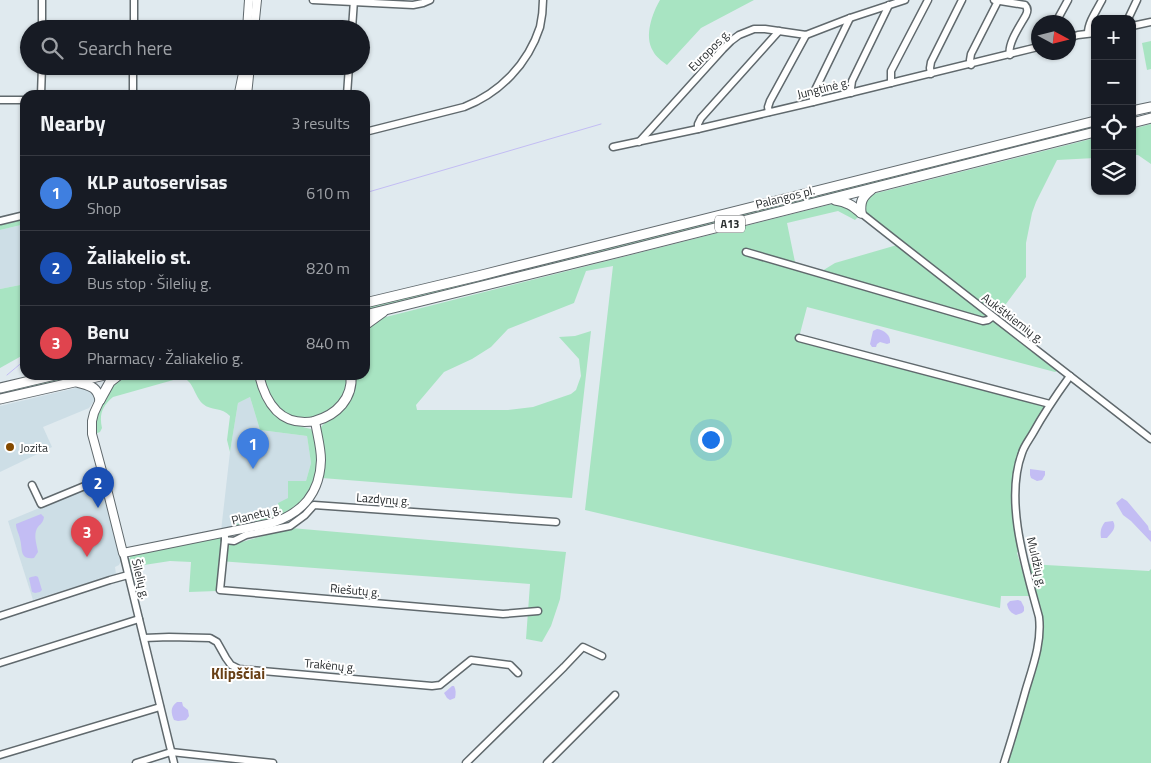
<!DOCTYPE html>
<html lang="en">
<head>
<meta charset="utf-8">
<style>
  body { margin:0; font-family:"Titillium Web",sans-serif; background:#20242c; color:#f1f3f6 }
  .controls { position:absolute; right:15px; top:15px; display:grid; overflow:hidden; border-radius:10px; box-shadow:0 1px 4px #0004 }
  .controls button { width:45px; height:45px; display:grid; place-items:center; padding:0; border:0; border-bottom:1px solid #363941; background:#171b24; color:#f1f3f6; font:25px sans-serif }
  .compass { position:absolute; left:1031px; top:15px; width:45px; height:45px; border-radius:50%; background:#171b24; box-shadow:0 1px 4px #0004; rotate:97deg }
  .you { position:absolute; left:710px; top:439px; width:18px; height:18px; margin:-12px; border:4px solid #fff; border-radius:50%; background:#1a73e8; box-shadow:0 0 0 8px #1a73e833 }
  .badge { display:grid; place-items:center; width:32px; height:32px; border-radius:50%; background:#db2777; color:#fff; font-size:16px; font-weight:700 }
  .pin { position:absolute; translate:-50% -41px; filter:drop-shadow(0 1px 2px #0008) }
  .pin::after { content:''; position:absolute; top:26px; width:18px; height:15px; background:inherit; clip-path:polygon(0 0,100% 0,50% 100%) }
  .list { margin:0; padding:0; list-style:none }
  h2 { display:flex; justify-content:space-between; align-items:center; height:65px; margin:0; padding:0 20px; font-size:21px }
  h2 small { font-size:16px; font-weight:400; color:#9ea1a6 }
  .list li { display:grid; grid-template-columns:32px 1fr auto; gap:15px; align-items:center; box-sizing:border-box; height:75px; padding:0 20px; border-top:1px solid #363941 }
  .list b { display:block; font-size:19px; white-space:nowrap }
  .list p { margin:0; font-size:16px; white-space:nowrap; color:#9ea1a6 }
  .list em { font-size:16px; font-style:normal; color:#9ea1a6 }
  .icon { flex:none; width:28px; height:28px; fill:none; stroke:currentColor; stroke-width:2; stroke-linecap:round; stroke-linejoin:round }
  .map { position:relative; flex:none; width:1151px; height:763px; overflow:hidden }
  .search { position:absolute; background:#171b24; box-shadow:0 1px 4px #0004; left:20px; top:20px; width:350px; height:55px; display:flex; align-items:center; gap:12px; box-sizing:border-box; padding:0 18px; border-radius:28px; color:#9ea1a6; font-size:19px }
  .panel { position:absolute; background:#171b24; box-shadow:0 1px 4px #0004; left:20px; top:90px; width:350px; height:290px; border-radius:15px }
  .map>svg:first-child { display:block }
</style>
</head>
<body>
<div class="map">
<svg width="1151" height="763" viewBox="0 0 1151 763">
  <rect width="100%" height="100%" fill="#e0eaef"/>
  <!-- built -->
  <g fill="#cddee6">
    <path d="M25 224V284L0 289V230Z"/>
    <path d="M84 386 90 387 96 398 89 408 43 427 52 447 0 472V406Z"/>
    <path d="M250 397 260 430 307 436 311 463 306 481 288 498 279 512 258 519 254 522 236 524 235 527 221 531 230 452 238 403Z"/>
    <path d="M102 482 121 561 119 565 115 567 116 574 33 600 8 521Z"/>
  </g>
  <!-- green -->
  <g fill="#a8e4c2">
    <path d="M660 0H754L701 28 667 65C662 61 656 57 653 51 644 36 652 14 660 0Z"/>
    <path d="M1151 41V69L1147 70 1142 43Z"/>
    <path d="M1151 124V164L1138 155H1132V129Z"/>
    <path d="M1095 125V129L365 311V307L432 291Z"/>
    <path d="M1095 138V158L1057 160 1036 202 1032 213 1026 243V277L997 316 865 213 863 209 866 199 873 194Z"/>
    <path d="M836 203H842L859 216 855 220 838 211 787 223 795 262 822 271 835 263 897 245 1057 371 1055 372 807 307 798 341 1046 405C1035 425 1020 446 1015 468 1008 492 1015 525 1019 550L1017 553 1030 596H1001L1000 608 585 510 613 266 586 271 574 303 508 329 491 347 472 359 444 372 416 405 417 410H508L533 407 571 394 576 390 581 376 579 359 559 337 575 336 591 331 572 498 322 478 320 429C324 421 333 420 338 413 345 406 350 385 354 375H365V328L378 319Z"/>
    <path d="M25 217V224L0 230V223Z"/>
    <path d="M25 284V354L0 368V289Z"/>
    <path d="M73 375H90L0 395V392Z"/>
    <path d="M134 375H254C264 411 275 421 311 429L316 437 318 465 313 485 301 504 286 514 269 521 235 527V524L254 522 258 519 279 512 278 503 288 498V481H306L311 463 307 436 260 430 250 397 238 403 230 452 227 440 230 416C222 407 211 411 203 404 197 399 195 390 190 383 188 381 186 379 184 377L113 397C102 406 99 415 102 428L100 432 95 434 94 429 97 410 107 394 117 380Z"/>
    <path d="M262 375H346C351 408 308 431 282 412 270 403 267 388 262 375Z"/>
    <path d="M291 528 566 552 560 599 551 626 542 642 526 639 530 584 219 561 217 591 189 592 191 562 170 561 131 567 129 560 131 555 220 537 227 544 231 545Z"/>
    <path d="M1029 564 1149 571 1151 569V763H1007L1042 619Z"/>
  </g>
  <!-- water -->
  <g fill="#c3bdf4">
    <path d="M877 329C884 330 891 335 890 343L887 344 880 342 877 344 876 347H872L870 344 873 331Z"/>
    <path d="M1030 469 1045 471V475L1042 480 1037 481 1031 478 1030 475Z"/>
    <path d="M1122 498 1127 501 1148 526 1149 530 1151 531V542L1131 521 1123 515 1116 503Z"/>
    <path d="M41 514 44 517C43 525 38 524 36 531 34 537 37 546 38 552L34 558C19 560 23 549 20 539 19 533 16 530 16 524Z"/>
    <path d="M1113 521C1117 528 1112 532 1107 538H1101C1100 531 1101 527 1105 522Z"/>
    <path d="M36 576 38 577 42 590 40 592 35 593 32 592 29 578 31 577Z"/>
    <path d="M1018 600 1021 601 1024 607V611L1022 613 1016 615C1011 613 1008 610 1007 604L1010 601Z"/>
    <path d="M452 686H454C456 690 456 693 455 698L450 700 447 698 444 693Z"/>
    <path d="M177 702H182L183 706 188 710 189 716 186 720 178 721 174 720C171 713 170 707 177 702Z"/>
  </g>
  <g fill="none" stroke-linecap="round" stroke-linejoin="round">
    <!-- stream -->
    <g stroke="#c3bdf4" stroke-width="1">
      <path d="M365 193 601 124"/>
      <path d="M7 375 25 360"/>
    </g>
    <defs>
      <g id="minor">
        <path d="M313 0 413 5 423 3 430 0"/>
        <path d="M994 0 1025 5C1028 8 1028 11 1026 15 1020 26 1007 44 1010 55"/>
        <path d="M1128 19 1137 0"/>
        <path d="M1056 22 1068 0"/>
        <path d="M1132 26 1151 22"/>
        <path d="M42 29V0"/>
        <path d="M134 29V0"/>
        <path d="M352 29 354 0"/>
        <path d="M1088 33C1088 22 1097 10 1102 0"/>
        <path d="M1068 38 1078 35 1095 33"/>
        <path d="M971 65 970 60 971 54 998 1"/>
        <path d="M931 74 930 68 931 62 962 0"/>
        <path d="M891 83V71L928 0"/>
        <path d="M851 93V88L852 81 889 5"/>
        <path d="M41 95 42 66"/>
        <path d="M133 95V66"/>
        <path d="M347 95 349 66"/>
        <path d="M0 100H25"/>
        <path d="M813 102V98L815 90 850 18"/>
        <path d="M769 112 768 107 770 101 806 35"/>
        <path d="M698 129V124L701 118 779 31"/>
        <path d="M365 132 464 107C500 93 528 64 540 27 542 18 543 9 543 0"/>
        <path d="M639 142 723 49 731 41 739 35 754 29H765L806 35 850 18 905 0"/>
        <path d="M613 147 698 129 813 102 1038 47"/>
        <path d="M861 213C957 289 1055 364 1151 439"/>
        <path d="M0 221 25 215"/>
        <path d="M746 252 983 321 988 320 992 317"/>
        <path d="M799 338 1050 404"/>
        <path d="M32 485 41 504 104 478"/>
        <path d="M225 537V540L234 541 246 535 290 526 305 515 314 505 556 522"/>
        <path d="M225 540 220 590 503 614 538 611"/>
        <path d="M123 553 174 763"/>
        <path d="M0 616 110 580 128 575"/>
        <path d="M144 638 169 637 210 638 217 642 226 658 231 665 239 669 432 686 440 685 471 660 510 665 518 673"/>
        <path d="M0 663 139 619"/>
        <path d="M0 755 160 707"/>
        <path d="M136 763 171 752 273 763"/>
        <path d="M466 763 564 667 583 647 602 656"/>
        <path d="M547 763 615 695"/>
        <path d="M1004 763C1012 738 1019 714 1026 689 1033 666 1042 642 1039 617 1026 569 1004 501 1022 453 1024 446 1029 440 1033 433 1044 413 1057 394 1070 376"/>
      </g>
      <g id="major">
        <path d="M247 29 249 0"/>
        <path d="M254 29 257 0"/>
        <path d="M247 95 250 66"/>
        <path d="M100 400 94 413 92 421V434L108 493 123 553 272 523C302 513 320 494 321 460 321 447 317 434 315 421 281 427 266 404 259 375"/>
      </g>
      <g id="highway">
        <path d="M239 95 245 66"/>
        <path d="M1132 111 1151 107"/>
        <path d="M1132 123 1151 118"/>
        <path d="M835 200C847 202 852 205 861 213"/>
        <path d="M861 213C860 202 862 197 871 190"/>
        <path d="M365 303 478 276 1095 121"/>
        <path d="M365 315 604 256 1095 132"/>
        <path d="M365 325 383 312"/>
        <path d="M77 382C90 386 97 386 100 400"/>
        <path d="M0 388 55 375"/>
        <path d="M0 399 105 375"/>
        <path d="M100 400 110 382 119 375"/>
        <path d="M315 421C337 415 353 398 351 375"/>
      </g>
    </defs>
    <!-- minor casing -->
    <use href="#minor" stroke="#60696d" stroke-width="9"/>
    <!-- major casing -->
    <use href="#major" stroke="#60696d" stroke-width="10"/>
    <!-- highway casing -->
    <use href="#highway" stroke="#60696d" stroke-width="11"/>
    <!-- minor -->
    <use href="#minor" stroke="#fff" stroke-width="6"/>
    <!-- major -->
    <use href="#major" stroke="#fff" stroke-width="8"/>
    <!-- highway -->
    <use href="#highway" stroke="#fff" stroke-width="9"/>
  </g>
  <!-- markers -->
  <circle fill="#844a00" stroke="#fff" stroke-width="2" cx="10" cy="447" r="5"/>
  <g text-anchor="middle" dominant-baseline="central" stroke-width="4" stroke-linejoin="round" paint-order="stroke">
    <!-- shield labels -->
    <rect fill="#fff" stroke="#686b6d" stroke-width="1" x="715" y="215.5" width="30" height="17" rx="4"/>
    <g font-size="11" font-weight="bold" fill="#282c2e">
      <text x="730" y="224">A13</text>
    </g>
    <!-- street labels -->
    <g font-size="12" fill="#282c2e" stroke="#fff">
      <text transform="translate(709 50) rotate(-45)">Europos g.</text>
      <text transform="translate(823 88) rotate(-14)">Jungtinė g.</text>
      <text transform="translate(785 197) rotate(-14)">Palangos pl.</text>
      <text transform="translate(1013 318) rotate(37)">Aukštkiemių g.</text>
      <text transform="translate(383 499) rotate(4)">Lazdynų g.</text>
      <text transform="translate(256 514) rotate(-15)">Planetų g.</text>
      <text transform="translate(1037 562) rotate(77)">Muldžių g.</text>
      <text transform="translate(141 579) rotate(76)">Šilelių g.</text>
      <text transform="translate(355 590) rotate(5)">Riešutų g.</text>
      <text transform="translate(330 665) rotate(5)">Trakėnų g.</text>
    </g>
    <!-- poi labels -->
    <g font-size="12" fill="#282c2e" stroke="#fff" text-anchor="start">
      <text x="20" y="447">Jozita</text>
    </g>
    <!-- quarter labels -->
    <g font-size="15" font-weight="bold" fill="#683f15" stroke="#fff">
      <text x="238" y="673">Klipščiai</text>
    </g>
  </g>
</svg>
<div class="controls">
<button>+</button>
<button>−</button>
<button><svg class="icon" aria-label="locate" viewBox="0 0 24 24"><circle cx="12" cy="12" r="6"/><path d="M12 2v4M12 18v4M2 12h4M18 12h4"/></svg></button>
<button><svg class="icon" aria-label="layers" viewBox="0 0 24 24"><path d="M12 4l9 5-9 5-9-5zM3 14l9 5 9-5"/></svg></button>
</div>
<svg class="compass" viewBox="-18 -18 36 36"><path d="M0-13l5 13h-10z" fill="#e53935"/><path d="M0 13l5-13h-10z" fill="#9ea1a6"/></svg>
<div class="you"></div>
<div class="pin badge" style="left:253px;top:469px;background:#3f7fe0">1</div>
<div class="pin badge" style="left:98px;top:508px;background:#1a4fb4">2</div>
<div class="pin badge" style="left:87px;top:557px;background:#e0444e">3</div>
<div class="search"><svg class="icon" aria-label="search" viewBox="0 0 24 24"><circle cx="10" cy="10" r="6"/><path d="M15 15l6 6"/></svg>Search here</div>
<section class="panel">
<h2>Nearby<small>3 results</small></h2>
<ul class="list">
<li><span class="badge" style="background:#3f7fe0">1</span><div><b>KLP autoservisas</b><p>Shop</p></div><em>610 m</em></li>
<li><span class="badge" style="background:#1a4fb4">2</span><div><b>Žaliakelio st.</b><p>Bus stop · Šilelių g.</p></div><em>820 m</em></li>
<li><span class="badge" style="background:#e0444e">3</span><div><b>Benu</b><p>Pharmacy · Žaliakelio g.</p></div><em>840 m</em></li>
</ul>
</section>
</div>
</body>
</html>
